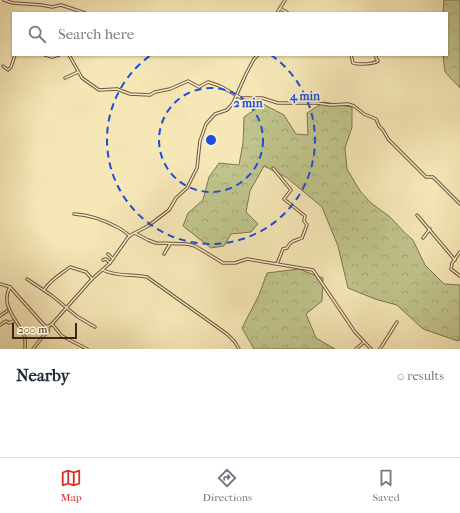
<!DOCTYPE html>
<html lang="en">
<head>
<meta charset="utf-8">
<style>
  body { margin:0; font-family:"IM FELL French Canon",serif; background:#f6f6f7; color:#1f2937 }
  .scale { position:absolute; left:12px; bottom:10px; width:65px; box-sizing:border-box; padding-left:4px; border:2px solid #452311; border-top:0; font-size:11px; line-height:14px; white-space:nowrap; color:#452311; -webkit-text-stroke:3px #f9efd0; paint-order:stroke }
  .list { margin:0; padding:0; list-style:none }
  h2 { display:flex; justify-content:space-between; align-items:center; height:52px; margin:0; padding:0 16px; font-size:17px }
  h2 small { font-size:13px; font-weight:400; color:#747a83 }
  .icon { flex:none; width:22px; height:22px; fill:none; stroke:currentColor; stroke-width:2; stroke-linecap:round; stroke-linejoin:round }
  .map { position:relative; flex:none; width:460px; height:349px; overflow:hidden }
  .search { position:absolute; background:#fff; box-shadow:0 1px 3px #0004; left:12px; right:12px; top:12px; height:44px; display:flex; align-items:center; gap:10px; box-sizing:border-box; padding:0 14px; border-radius:0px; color:#747a83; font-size:15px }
  .sheet { height:108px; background:#fff }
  nav { display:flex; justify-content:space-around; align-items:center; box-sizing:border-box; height:56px; border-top:1px solid #e0e1e3; background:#fff; font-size:11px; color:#747a83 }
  nav a { display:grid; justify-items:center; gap:2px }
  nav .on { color:#d93025 }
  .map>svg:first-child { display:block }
</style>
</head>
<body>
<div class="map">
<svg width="460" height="349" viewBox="0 0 460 349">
  <defs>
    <pattern id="forest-crowns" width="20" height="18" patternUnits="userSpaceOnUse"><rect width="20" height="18" fill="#c0c48c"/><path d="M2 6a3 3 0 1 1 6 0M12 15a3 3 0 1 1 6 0" fill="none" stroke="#a6a878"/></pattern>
  </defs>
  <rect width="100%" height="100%" fill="#f6e7b6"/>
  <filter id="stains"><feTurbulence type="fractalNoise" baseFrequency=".005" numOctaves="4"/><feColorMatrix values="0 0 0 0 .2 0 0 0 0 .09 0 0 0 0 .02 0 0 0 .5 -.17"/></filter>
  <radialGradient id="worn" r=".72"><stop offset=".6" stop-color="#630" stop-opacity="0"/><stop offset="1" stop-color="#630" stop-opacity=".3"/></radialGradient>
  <!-- forest -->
  <g fill="url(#forest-crowns)" stroke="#82744e">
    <path d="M444 0H460V88L445 72 443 55H447V13H443Z"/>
    <path d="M324 102 352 107V127L345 148 347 169 360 191 371 203 390 217 405 233 413 240 425 265 444 284 460 285V340L458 341 423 329 397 305 375 299 348 288 338 246 322 207 286 177 264 166 250 191 246 212 258 224 251 232 231 234 224 246 211 248 183 226 188 213 203 200 209 177 219 163 239 165 243 143 244 117 263 104 284 115 296 134 308 135 307 113Z"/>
    <path d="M299 269 323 278 322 301 306 314 316 338 335 349H254L242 328 259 295 267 273Z"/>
  </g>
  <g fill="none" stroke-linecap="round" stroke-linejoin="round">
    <defs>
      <g id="street">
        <path d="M4 0 13 3 42 5 52 7 61 5 85 13"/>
        <path d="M281 9 288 13"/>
        <path d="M277 13 285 0"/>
        <path d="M45 55 52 57 59 55"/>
        <path d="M69 55 82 78 99 90 117 89 130 94 150 95 155 92 170 89 188 81 199 87 208 82 220 86 241 98H262L278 103H317L330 105 348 104 354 106 364 114 376 119 379 126 383 130 388 139 426 177H433L460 204"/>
        <path d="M351 55 353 63C358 65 374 64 378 61L376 58V55"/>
        <path d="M3 66 8 70 11 67 15 55"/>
        <path d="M65 78 78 72"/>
        <path d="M273 168 291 190 284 199 305 216 304 221 307 225 302 238C295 241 291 240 287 248L283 249 277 264"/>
        <path d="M74 214C89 215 104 220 117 227 122 229 126 233 130 236"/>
        <path d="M417 215 455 260"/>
        <path d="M135 233 148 240 156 243 187 244 195 246 223 263H235L247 259 313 270 355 332 371 349"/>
        <path d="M423 238 430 229"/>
        <path d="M460 252 452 263 451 269 460 276"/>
        <path d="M108 254 113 259"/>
        <path d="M164 254 170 244"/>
        <path d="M103 260 106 259 110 263"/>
        <path d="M103 270C117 277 132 274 147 277L227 334 235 342 239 349"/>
        <path d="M27 279 51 295 78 317 95 327"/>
        <path d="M0 284 10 287 45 326H49L52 324 92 279 110 263 129 236 148 226 169 210 176 198 187 188 197 168 200 141 206 124 215 114 227 110 233 103 246 74 254 59 258 55"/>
        <path d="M10 287C0 304 16 319 23 333 26 338 25 344 25 349"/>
        <path d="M44 290C51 279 60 275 70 267L86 272 92 279"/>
        <path d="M0 316 7 311"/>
        <path d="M52 324 62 336 87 349"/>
        <path d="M0 325 6 321 9 323 13 321"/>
        <path d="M33 349 44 335 48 332V327"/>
        <path d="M356 349 364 342"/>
        <path d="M380 349 397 322"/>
      </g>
    </defs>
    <!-- street casing -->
    <use href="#street" stroke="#71543a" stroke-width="3.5"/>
    <!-- street -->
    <use href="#street" stroke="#f9efd0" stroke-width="1.5"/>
  </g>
  <!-- distance rings -->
  <g fill="none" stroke="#1d4ed8" stroke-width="2" stroke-dasharray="7 5">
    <circle cx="211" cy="140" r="52"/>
    <path d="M271 55A104 104 0 1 1 151 55"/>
  </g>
  <circle cx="211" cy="140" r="6" fill="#1d4ed8" stroke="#f9efd0" stroke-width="2"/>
  <g font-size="12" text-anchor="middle" font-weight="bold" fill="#1d4ed8" stroke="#f9efd0" stroke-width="3.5" stroke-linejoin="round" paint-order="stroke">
    <text x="305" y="100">4 min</text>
    <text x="248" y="107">2 min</text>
  </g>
  <rect width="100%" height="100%" filter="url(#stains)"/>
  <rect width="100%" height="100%" fill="url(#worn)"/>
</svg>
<div class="scale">200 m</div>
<div class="search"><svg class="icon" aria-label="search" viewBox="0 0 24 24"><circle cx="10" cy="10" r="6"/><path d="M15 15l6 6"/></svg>Search here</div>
</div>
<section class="sheet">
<h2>Nearby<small>0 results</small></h2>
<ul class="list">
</ul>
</section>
<nav>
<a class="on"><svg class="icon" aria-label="map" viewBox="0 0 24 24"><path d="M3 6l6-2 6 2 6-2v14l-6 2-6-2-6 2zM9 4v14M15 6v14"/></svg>Map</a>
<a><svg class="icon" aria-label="directions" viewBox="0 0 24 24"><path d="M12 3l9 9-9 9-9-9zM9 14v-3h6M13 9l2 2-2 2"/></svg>Directions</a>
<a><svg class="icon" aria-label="saved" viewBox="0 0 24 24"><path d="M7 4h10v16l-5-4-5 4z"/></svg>Saved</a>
</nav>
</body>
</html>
